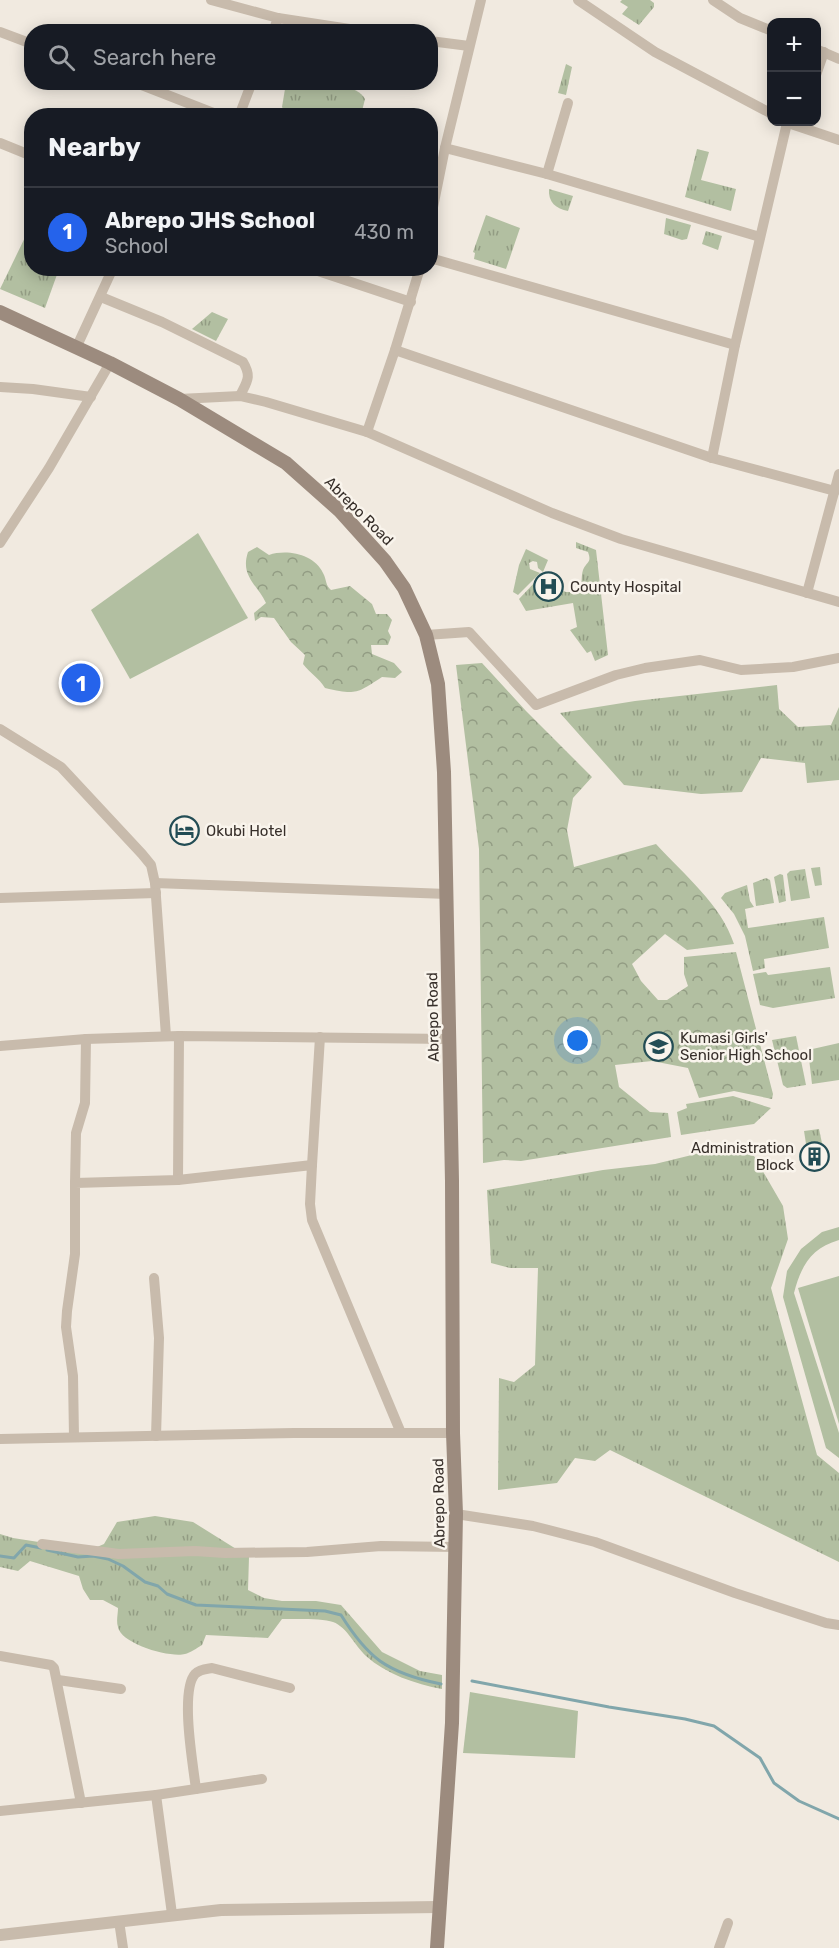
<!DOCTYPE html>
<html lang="en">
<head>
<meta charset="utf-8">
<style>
  body { margin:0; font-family:Rubik,sans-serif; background:#242831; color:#f1f3f6 }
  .controls { position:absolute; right:18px; top:18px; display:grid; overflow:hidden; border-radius:12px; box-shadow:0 3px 15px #0003 }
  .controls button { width:54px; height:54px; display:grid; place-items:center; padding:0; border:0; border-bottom:2px solid #363941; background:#171b24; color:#f1f3f6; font:30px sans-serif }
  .you { position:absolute; left:578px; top:1041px; width:21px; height:21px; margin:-15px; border:4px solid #fff; border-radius:50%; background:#1a73e8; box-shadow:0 0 0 9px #1a73e833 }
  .badge { display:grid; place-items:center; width:39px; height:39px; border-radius:50%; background:#2563eb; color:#fff; font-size:20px; font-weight:700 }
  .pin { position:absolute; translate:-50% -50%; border:3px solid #fff; box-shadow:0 2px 6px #0006 }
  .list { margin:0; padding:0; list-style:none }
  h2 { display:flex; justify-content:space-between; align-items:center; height:78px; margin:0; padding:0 24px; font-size:26px }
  h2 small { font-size:20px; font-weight:400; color:#9ea1a6 }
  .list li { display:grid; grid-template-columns:39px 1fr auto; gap:18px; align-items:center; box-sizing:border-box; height:90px; padding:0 24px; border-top:2px solid #363941 }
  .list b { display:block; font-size:22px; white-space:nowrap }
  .list p { margin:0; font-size:20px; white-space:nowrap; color:#9ea1a6 }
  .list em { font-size:20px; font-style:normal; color:#9ea1a6 }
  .icon { flex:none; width:33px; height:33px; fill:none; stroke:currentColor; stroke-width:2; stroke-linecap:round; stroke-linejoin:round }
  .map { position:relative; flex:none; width:839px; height:1948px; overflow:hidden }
  .search { position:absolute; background:#171b24; box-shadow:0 3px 15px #0003; left:24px; top:24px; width:414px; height:66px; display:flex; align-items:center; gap:15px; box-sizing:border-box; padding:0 21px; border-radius:24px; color:#9ea1a6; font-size:22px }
  .panel { position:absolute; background:#171b24; box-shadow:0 3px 15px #0003; left:24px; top:108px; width:414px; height:168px; border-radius:24px }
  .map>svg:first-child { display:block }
</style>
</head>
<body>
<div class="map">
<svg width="839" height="1948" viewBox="0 0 839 1948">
  <defs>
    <pattern id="grass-tufts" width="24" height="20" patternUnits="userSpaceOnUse" patternTransform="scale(1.5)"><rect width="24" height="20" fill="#b2bfa1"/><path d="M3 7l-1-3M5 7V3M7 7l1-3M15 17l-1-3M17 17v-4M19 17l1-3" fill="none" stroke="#929c83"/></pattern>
    <pattern id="forest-crowns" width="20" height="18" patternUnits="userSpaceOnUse" patternTransform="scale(1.5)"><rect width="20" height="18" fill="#b2bfa1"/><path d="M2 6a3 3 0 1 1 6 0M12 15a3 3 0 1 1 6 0" fill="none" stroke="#929c83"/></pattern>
  </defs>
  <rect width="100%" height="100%" fill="#f1eae0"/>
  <!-- grass -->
  <g fill="url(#grass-tufts)">
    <path d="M622 0H650L654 3V7L639 25 622 14 628 7 620 2Z"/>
    <path d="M566 64 572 67 566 95 558 93Z"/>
    <path d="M286 83C305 82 355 80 365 99L361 115H287L282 107Z"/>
    <path d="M697 149 709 152 701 180 736 189 731 211 685 197Z"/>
    <path d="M549 189 573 196 568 211C556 209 548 202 549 189Z"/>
    <path d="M486 215 520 228 506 269 474 259 475 253 473 252Z"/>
    <path d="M666 218 691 225 687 239 682 240 664 234Z"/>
    <path d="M31 225 32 268 59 269 45 308 0 289Z"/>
    <path d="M706 231 722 236 718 250 702 244Z"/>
    <path d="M212 312 228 319 216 341 192 329Z"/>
    <path d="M576 542 596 550 608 655 595 661 591 651 587 653 570 630 577 627 573 603 526 611 519 599 536 581 566 592H581C582 585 581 576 583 570 587 561 592 563 588 552L576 548Z"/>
    <path d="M526 549 548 560 543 572 538 568 537 562 533 561 529 563 530 569 540 573 518 595 513 592 519 565Z"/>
    <path d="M777 685 779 709 798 727 831 725 839 707V780L807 783 805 763 761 758 742 792 701 794 624 785 560 713 635 701Z"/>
    <path d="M820 867 822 885 815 886 811 868Z"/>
    <path d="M805 869 810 898 791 901 787 874 790 871Z"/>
    <path d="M780 874 783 875 786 901 779 903 774 877Z"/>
    <path d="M766 878 770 880 774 903 756 906 753 883Z"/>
    <path d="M747 885 750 901 754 907 745 909 748 928 824 917 829 948 764 959 765 968 753 971 745 936 734 914 721 898 725 893Z"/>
    <path d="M830 967 835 998 773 1008 760 1005 753 974 766 972 768 975Z"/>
    <path d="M796 1036 806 1085 787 1088 783 1085 772 1040Z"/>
    <path d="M839 1043V1080L812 1084 808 1050Z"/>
    <path d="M733 1096 771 1108 754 1124 681 1135 677 1112 687 1108 686 1104Z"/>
    <path d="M819 1129 823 1148 807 1150 804 1131Z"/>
    <path d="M726 1149 754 1156 783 1206 788 1239 771 1288 817 1455 839 1473V1562L610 1450 595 1461 575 1458 557 1483 498 1490 499 1378 514 1382 535 1365 538 1268H510L491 1263 487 1190 603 1170 655 1164 700 1153Z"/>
    <path d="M155 1516 193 1522 249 1557 248 1590 264 1598 282 1601H316L341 1605 382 1652 420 1671 442 1675V1689C415 1684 386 1674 366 1656 355 1646 347 1627 333 1622 323 1618 295 1619 282 1619L268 1638 206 1635 202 1645C197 1648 190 1653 185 1654 170 1658 121 1644 118 1627 116 1621 118 1614 118 1608L103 1600H90L83 1589 79 1576 30 1561 18 1571 0 1567V1534L13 1538 90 1550 104 1544 117 1522Z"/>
  </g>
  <!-- forest -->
  <g fill="url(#forest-crowns)">
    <path d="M257 547 269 555C287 549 314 554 323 573 327 580 325 585 331 590L350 586 372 604 376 614H387L392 620 388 631 391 637 388 645H371L372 654 394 663 402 672 395 678 382 677C356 694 356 695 325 688 319 678 310 673 303 664L305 655 291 642 274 618 261 617 255 621 254 613 266 603C257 584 240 576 248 552Z"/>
    <path d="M482 663 526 711 592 777 573 798 567 830 574 867 656 844C684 875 721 904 734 944L687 950 665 934 632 964 641 981 658 1000H667L688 986 684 974V957L736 952 773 1094 772 1099 734 1091 699 1098 688 1068 652 1061 615 1065 619 1087 650 1112 668 1113 671 1137 521 1161 504 1160 483 1163 479 849 456 665Z"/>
  </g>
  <!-- pitch -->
  <g fill="#b2bfa1">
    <path d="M198 533 248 618 130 679 91 610Z"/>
    <path d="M839 1227V1240C811 1248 801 1266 794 1293L839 1433V1458L826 1448 783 1297 787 1271 801 1249 822 1232Z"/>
    <path d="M839 1276V1424L798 1288Z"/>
    <path d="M470 1692 578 1711 575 1758 463 1753Z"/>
  </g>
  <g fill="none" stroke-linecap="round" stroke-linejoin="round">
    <!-- stream -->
    <g stroke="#81a6ab" stroke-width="3">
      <path d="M47 1550 78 1557 93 1556 108 1559 123 1566 145 1582 158 1586 167 1594 196 1605 325 1611 341 1615C351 1631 365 1650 380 1661 397 1673 421 1680 441 1684"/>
      <path d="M0 1556 14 1558 26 1545 41 1548"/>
      <path d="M472 1681 609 1707 685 1719 714 1726 760 1758 774 1783 799 1801 839 1819"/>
    </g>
    <!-- minor -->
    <g stroke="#c8bbac" stroke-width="10">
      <path d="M211 0 278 18 369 32"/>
      <path d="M578 0 655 52 772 114"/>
      <path d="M713 0 740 18 772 31"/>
      <path d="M0 32 32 44"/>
      <path d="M273 32 278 18"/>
      <path d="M430 41 469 46"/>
      <path d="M816 49 839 59"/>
      <path d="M816 75 824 52"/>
      <path d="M134 82 221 116"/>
      <path d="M239 116 252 82"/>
      <path d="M785 122 839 140"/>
      <path d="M0 143 32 156"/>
      <path d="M445 148 547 174 760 237"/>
      <path d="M547 174 568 103"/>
      <path d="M430 222 445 148 481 0"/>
      <path d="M430 258 735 345"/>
      <path d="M309 268 411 302"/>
      <path d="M101 297 162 322 243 362C252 377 247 381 240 396"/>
      <path d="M77 346 113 268"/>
      <path d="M395 350 712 458 835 491"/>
      <path d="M0 387 33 389 91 397"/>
      <path d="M179 399 240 396 266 402 367 432 552 513 621 539 839 602"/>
      <path d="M367 432 395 350 420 268"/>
      <path d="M712 458 735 345 787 123"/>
      <path d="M0 543 49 468 110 363"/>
      <path d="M807 593 839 474"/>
      <path d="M426 635 469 632 536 705 616 675 645 668 700 660 741 670 793 667 839 658"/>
      <path d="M0 729 61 767 142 854 151 865 155 883 166 1036"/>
      <path d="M155 883 447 894"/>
      <path d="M0 898 156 893"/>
      <path d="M0 1046 86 1039 179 1036 450 1039"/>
      <path d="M312 1165 320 1037"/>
      <path d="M178 1180 179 1036"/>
      <path d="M75 1183 76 1133 85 1103 86 1039"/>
      <path d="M154 1278 159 1338 156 1436"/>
      <path d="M74 1437 73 1376 66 1327 67 1311 75 1254V1183L178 1180 312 1165 310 1204 312 1220 401 1433"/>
      <path d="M0 1439 294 1433H453"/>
      <path d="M456 1514 533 1526 595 1542 735 1593 826 1623 839 1625"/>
      <path d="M42 1544 119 1554 195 1551 225 1553 307 1552 381 1546 457 1547"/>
      <path d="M0 1656 51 1665 54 1668 81 1803"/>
      <path d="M58 1680 121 1689"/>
      <path d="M196 1789C193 1765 180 1691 195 1674 200 1669 206 1669 212 1668L290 1688"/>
      <path d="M156 1795 262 1779"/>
      <path d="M0 1811 156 1795 172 1914"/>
      <path d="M119 1921 123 1948"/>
      <path d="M719 1948 728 1923"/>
    </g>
    <!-- tertiary -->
    <path stroke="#c8bbac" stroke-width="12" d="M0 1935 221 1910 438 1907"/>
    <!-- secondary -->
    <path stroke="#9c8b7e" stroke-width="14" d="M0 312 110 363 179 399 286 463 340 511 385 561 404 588 426 635 438 684 444 772 452 1181 453 1433 456 1514 452 1723 437 1948"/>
  </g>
  <!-- icons -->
  <defs>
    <symbol id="hospital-ring" viewBox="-11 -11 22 22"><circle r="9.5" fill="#f9f4ec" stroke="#234d55" stroke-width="1.5"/><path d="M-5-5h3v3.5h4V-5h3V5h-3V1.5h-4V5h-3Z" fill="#234d55"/></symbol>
    <symbol id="hotel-ring" viewBox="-11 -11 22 22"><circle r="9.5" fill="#f9f4ec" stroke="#234d55" stroke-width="1.5"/><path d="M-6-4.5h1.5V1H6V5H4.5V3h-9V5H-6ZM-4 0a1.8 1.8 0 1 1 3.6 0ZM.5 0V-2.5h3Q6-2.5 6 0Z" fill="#234d55"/></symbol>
    <symbol id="school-ring" viewBox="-11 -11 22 22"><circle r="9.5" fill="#f9f4ec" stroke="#234d55" stroke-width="1.5"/><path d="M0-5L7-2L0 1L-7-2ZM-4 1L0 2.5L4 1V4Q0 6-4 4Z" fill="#234d55"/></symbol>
    <symbol id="building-ring" viewBox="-11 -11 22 22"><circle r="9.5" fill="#f9f4ec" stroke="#234d55" stroke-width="1.5"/><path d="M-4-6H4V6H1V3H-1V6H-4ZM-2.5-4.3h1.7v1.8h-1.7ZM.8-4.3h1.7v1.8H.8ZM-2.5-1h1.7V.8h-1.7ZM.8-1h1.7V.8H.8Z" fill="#234d55"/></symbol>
  </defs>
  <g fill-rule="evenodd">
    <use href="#hospital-ring" x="532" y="570" width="33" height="33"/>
    <use href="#hotel-ring" x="168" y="814" width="33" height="33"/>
    <use href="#school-ring" x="642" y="1030" width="33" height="33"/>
    <use href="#building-ring" x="798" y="1140" width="33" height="33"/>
  </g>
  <g text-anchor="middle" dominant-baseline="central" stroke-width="5" stroke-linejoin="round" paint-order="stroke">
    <!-- street labels -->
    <g font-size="15" fill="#372f2a" stroke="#f9f4ec">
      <text transform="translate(359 511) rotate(45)">Abrepo Road</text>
      <text transform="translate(433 1017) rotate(-91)">Abrepo Road</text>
      <text transform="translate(439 1503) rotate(-91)">Abrepo Road</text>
    </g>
    <!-- poi labels -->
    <g font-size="15" fill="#372f2a" stroke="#f9f4ec" text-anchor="start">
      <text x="570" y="587">County Hospital</text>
      <text x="206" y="831">Okubi Hotel</text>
      <text x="680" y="1038">Kumasi Girls'<tspan x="680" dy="17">Senior High School</tspan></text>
      <text x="794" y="1148" text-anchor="end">Administration<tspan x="794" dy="17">Block</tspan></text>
    </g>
  </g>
</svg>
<div class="controls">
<button>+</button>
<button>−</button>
</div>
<div class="you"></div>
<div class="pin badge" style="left:81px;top:683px">1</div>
<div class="search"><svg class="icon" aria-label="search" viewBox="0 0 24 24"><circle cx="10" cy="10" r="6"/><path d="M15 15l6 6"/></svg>Search here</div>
<section class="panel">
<h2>Nearby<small></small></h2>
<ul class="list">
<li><span class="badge">1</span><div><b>Abrepo JHS School</b><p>School</p></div><em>430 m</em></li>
</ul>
</section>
</div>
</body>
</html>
